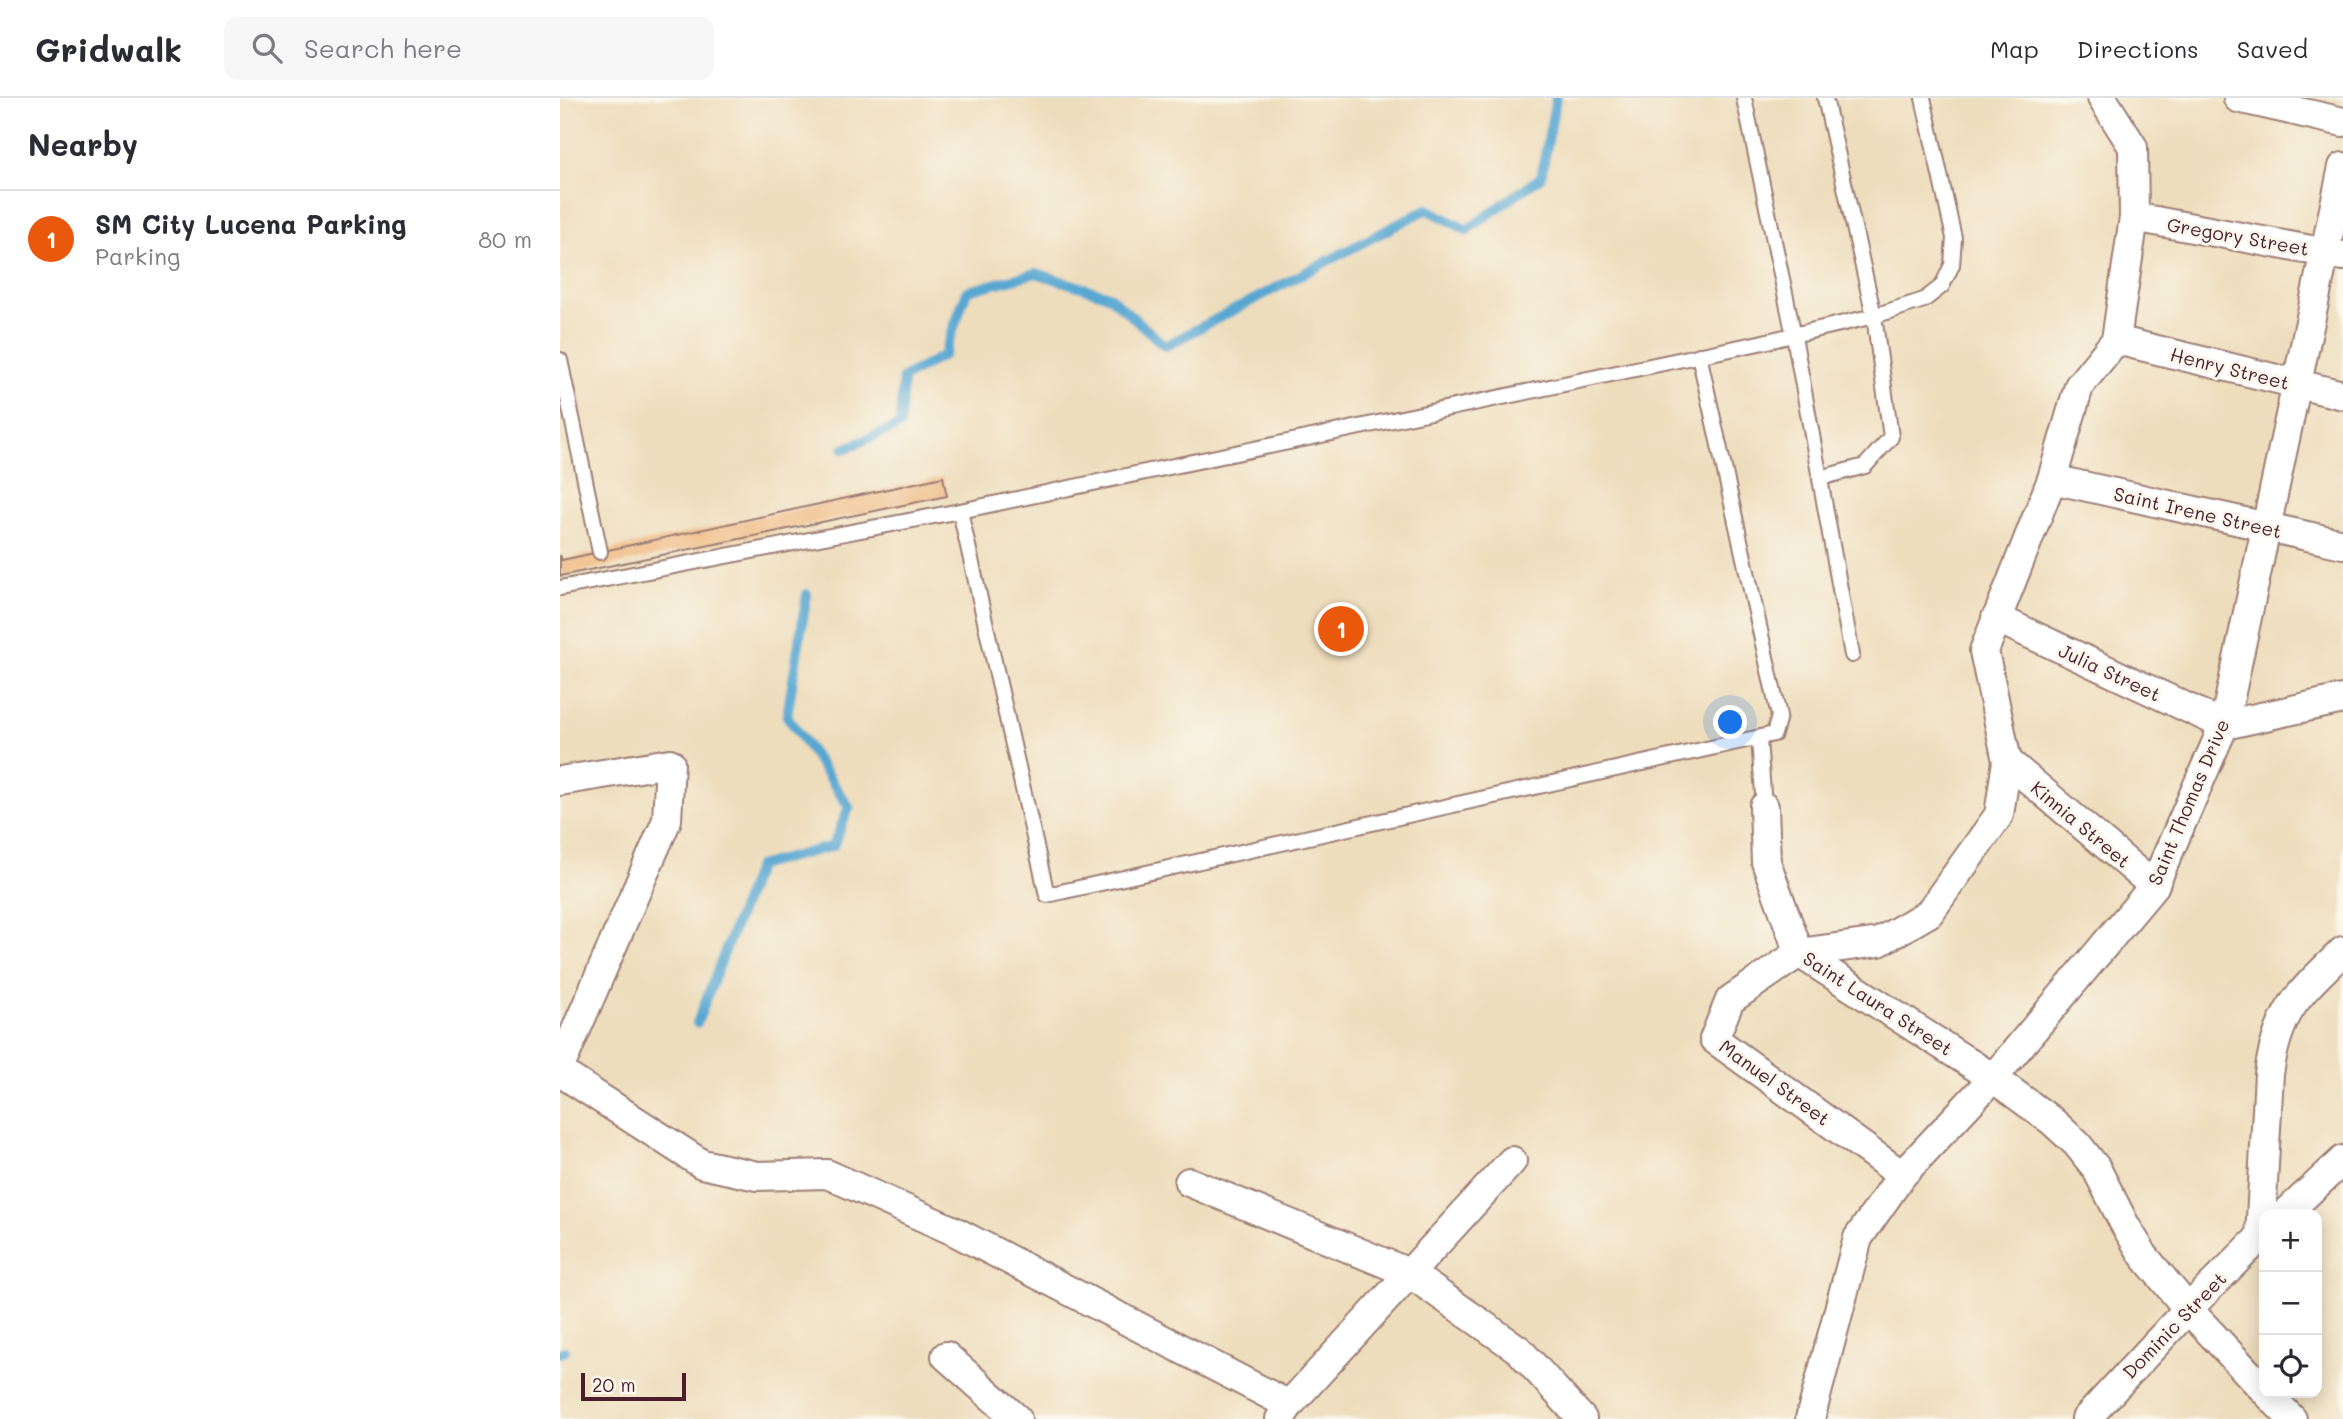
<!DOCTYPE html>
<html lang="en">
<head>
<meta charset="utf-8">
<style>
  body { margin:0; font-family:Mali,sans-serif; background:#f7f7f7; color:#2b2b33 }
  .controls { position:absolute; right:21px; bottom:21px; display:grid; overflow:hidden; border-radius:14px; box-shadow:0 4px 18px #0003 }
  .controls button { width:63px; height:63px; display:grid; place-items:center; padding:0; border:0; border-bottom:2px solid #e1e1e2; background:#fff; color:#2b2b33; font:35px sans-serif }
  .scale { position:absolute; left:21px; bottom:18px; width:105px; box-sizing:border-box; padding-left:7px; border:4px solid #4a1f2b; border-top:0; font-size:19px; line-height:24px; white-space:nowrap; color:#4a1f2b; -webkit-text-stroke:5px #fbf7ec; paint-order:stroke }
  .you { position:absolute; left:1171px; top:625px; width:24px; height:24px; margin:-18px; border:5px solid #fff; border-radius:50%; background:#1a73e8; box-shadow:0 0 0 10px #1a73e833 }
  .badge { display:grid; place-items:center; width:46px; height:46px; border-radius:50%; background:#ea580c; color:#fff; font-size:23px; font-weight:700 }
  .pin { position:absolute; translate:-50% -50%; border:4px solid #fff; box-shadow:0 2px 7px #0006 }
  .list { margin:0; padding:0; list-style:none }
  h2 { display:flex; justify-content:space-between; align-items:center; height:91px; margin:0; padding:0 28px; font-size:30px }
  h2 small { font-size:23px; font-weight:400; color:#7c7c81 }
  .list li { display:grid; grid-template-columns:46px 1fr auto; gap:21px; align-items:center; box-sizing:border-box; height:98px; padding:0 28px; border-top:2px solid #e1e1e2 }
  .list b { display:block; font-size:26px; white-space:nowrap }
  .list p { margin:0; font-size:23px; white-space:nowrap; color:#7c7c81 }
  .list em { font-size:23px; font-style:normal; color:#7c7c81 }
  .icon { flex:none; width:38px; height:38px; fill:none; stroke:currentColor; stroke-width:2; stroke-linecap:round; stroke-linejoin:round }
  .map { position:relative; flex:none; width:1783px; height:1321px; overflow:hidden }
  header { display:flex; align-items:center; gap:42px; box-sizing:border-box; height:98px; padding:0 35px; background:#fff; border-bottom:2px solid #e1e1e2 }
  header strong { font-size:33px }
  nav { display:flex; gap:38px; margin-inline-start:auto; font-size:24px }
  .search { width:490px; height:63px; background:#f7f7f7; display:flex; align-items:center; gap:18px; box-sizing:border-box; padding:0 24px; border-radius:14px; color:#7c7c81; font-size:26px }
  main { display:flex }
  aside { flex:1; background:#fff }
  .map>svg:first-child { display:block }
</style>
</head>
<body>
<header>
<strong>Gridwalk</strong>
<div class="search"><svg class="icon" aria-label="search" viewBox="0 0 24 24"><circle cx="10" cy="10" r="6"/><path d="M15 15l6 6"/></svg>Search here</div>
<nav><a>Map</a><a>Directions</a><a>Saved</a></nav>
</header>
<main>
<aside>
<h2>Nearby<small></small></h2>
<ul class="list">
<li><span class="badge">1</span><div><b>SM City Lucena Parking</b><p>Parking</p></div><em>80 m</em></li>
</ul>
</aside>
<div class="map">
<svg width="1783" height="1321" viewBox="0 0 1783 1321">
  <rect width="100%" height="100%" fill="#fbf7ec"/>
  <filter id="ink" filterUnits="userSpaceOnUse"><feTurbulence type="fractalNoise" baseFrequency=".0143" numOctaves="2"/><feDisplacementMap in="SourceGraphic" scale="14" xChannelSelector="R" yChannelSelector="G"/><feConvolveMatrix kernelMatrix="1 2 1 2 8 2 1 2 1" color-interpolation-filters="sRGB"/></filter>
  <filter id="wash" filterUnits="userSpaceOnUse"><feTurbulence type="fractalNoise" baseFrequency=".00686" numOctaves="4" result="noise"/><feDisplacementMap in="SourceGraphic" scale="28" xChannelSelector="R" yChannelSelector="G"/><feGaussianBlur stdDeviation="1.57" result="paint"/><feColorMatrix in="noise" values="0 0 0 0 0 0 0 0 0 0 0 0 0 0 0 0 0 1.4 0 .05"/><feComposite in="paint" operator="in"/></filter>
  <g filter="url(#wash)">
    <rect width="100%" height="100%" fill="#eeddbc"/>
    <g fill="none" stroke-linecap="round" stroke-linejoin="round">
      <!-- stream -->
      <g stroke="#58a7d2" stroke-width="10">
        <path d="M284 351 340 327 343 280 384 257 407 193 476 175 549 198 605 248 867 111 907 132 981 79 996 0"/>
        <path d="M137 925 198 768 273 748 289 709 227 618 247 496"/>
        <path d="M0 1255 5 1253"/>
      </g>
    </g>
    <g id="blocks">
      <!-- building -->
      <path fill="#eeb67d" d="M383 379 387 398 0 478V457L2 462Z"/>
    </g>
  </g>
  <g filter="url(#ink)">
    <use href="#blocks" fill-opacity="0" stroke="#9c7e74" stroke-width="2"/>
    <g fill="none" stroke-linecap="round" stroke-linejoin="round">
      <defs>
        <g id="service">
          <path d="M1184 0 1234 238 1292 557"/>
          <path d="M0 262 40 454"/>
          <path d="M1260 380 1305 368 1331 339 1314 218 1265 0"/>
          <path d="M400 413 487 797 1214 636 1219 618 1139 257"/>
          <path d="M0 490 400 413 1199 245 1314 218 1364 202 1382 188 1392 167 1394 140 1363 0"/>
          <path d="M1199 641 1204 709"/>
        </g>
        <g id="minor">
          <path d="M1678 0 1783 24"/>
          <path d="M1574 119 1783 158"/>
          <path d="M1556 242 1783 297"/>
          <path d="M1492 381 1783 446"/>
          <path d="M1436 520 1664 627 1783 601"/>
          <path d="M1447 663 1594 788"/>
          <path d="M0 683 110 665 107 722 0 969"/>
          <path d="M1204 709 1206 764 1239 855 1433 980 1492 1023 1517 1046 1536 1070 1565 1127 1584 1158 1628 1211 1704 1292"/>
          <path d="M0 974 142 1066 197 1078 267 1076 394 1133 729 1307"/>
          <path d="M1342 1077 1154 941 1170 902 1239 855 1319 844 1369 815 1439 717 1447 663 1424 553 1492 381 1519 288 1556 242 1574 119 1573 49 1542 0"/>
          <path d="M629 1084 849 1175 959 1252 1022 1321"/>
          <path d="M1725 1116 1783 1062"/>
          <path d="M1700 1139 1709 976C1718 912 1739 896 1783 853"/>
          <path d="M386 1258 457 1321"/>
          <path d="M1707 1295 1732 1321"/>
          <path d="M720 1321 729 1307 952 1063"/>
          <path d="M1250 1321 1298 1140 1342 1077 1433 980 1594 788 1664 627 1783 69"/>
          <path d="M1526 1321 1628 1211 1704 1135"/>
        </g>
      </defs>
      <!-- service casing -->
      <use href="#service" stroke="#9c7e74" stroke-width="18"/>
      <!-- minor casing -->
      <use href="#minor" stroke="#9c7e74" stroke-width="32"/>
      <!-- service -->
      <use href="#service" stroke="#fff" stroke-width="14"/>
      <!-- minor -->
      <use href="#minor" stroke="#fff" stroke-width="28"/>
    </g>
  </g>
  <g text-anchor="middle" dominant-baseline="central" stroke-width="6" stroke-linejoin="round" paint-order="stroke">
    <!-- street labels -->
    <g font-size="19" fill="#4a1f2b" stroke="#fbf7ec">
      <text transform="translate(1678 138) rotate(10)">Gregory Street</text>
      <text transform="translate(1670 270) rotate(14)">Henry Street</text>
      <text transform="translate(1638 414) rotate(13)">Saint Irene Street</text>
      <text transform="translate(1550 574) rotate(25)">Julia Street</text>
      <text transform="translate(1628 704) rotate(-67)">Saint Thomas Drive</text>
      <text transform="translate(1521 726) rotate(40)">Kinnia Street</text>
      <text transform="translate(1318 905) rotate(33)">Saint Laura Street</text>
      <text transform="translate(1215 984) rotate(36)">Manuel Street</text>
      <text transform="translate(1614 1227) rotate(-46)">Dominic Street</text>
    </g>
  </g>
</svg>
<div class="controls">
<button>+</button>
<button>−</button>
<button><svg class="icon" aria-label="locate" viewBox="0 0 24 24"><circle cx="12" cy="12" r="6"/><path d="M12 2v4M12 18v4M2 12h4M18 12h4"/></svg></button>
</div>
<div class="scale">20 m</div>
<div class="you"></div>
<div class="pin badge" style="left:781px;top:531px">1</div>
</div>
</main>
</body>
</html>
